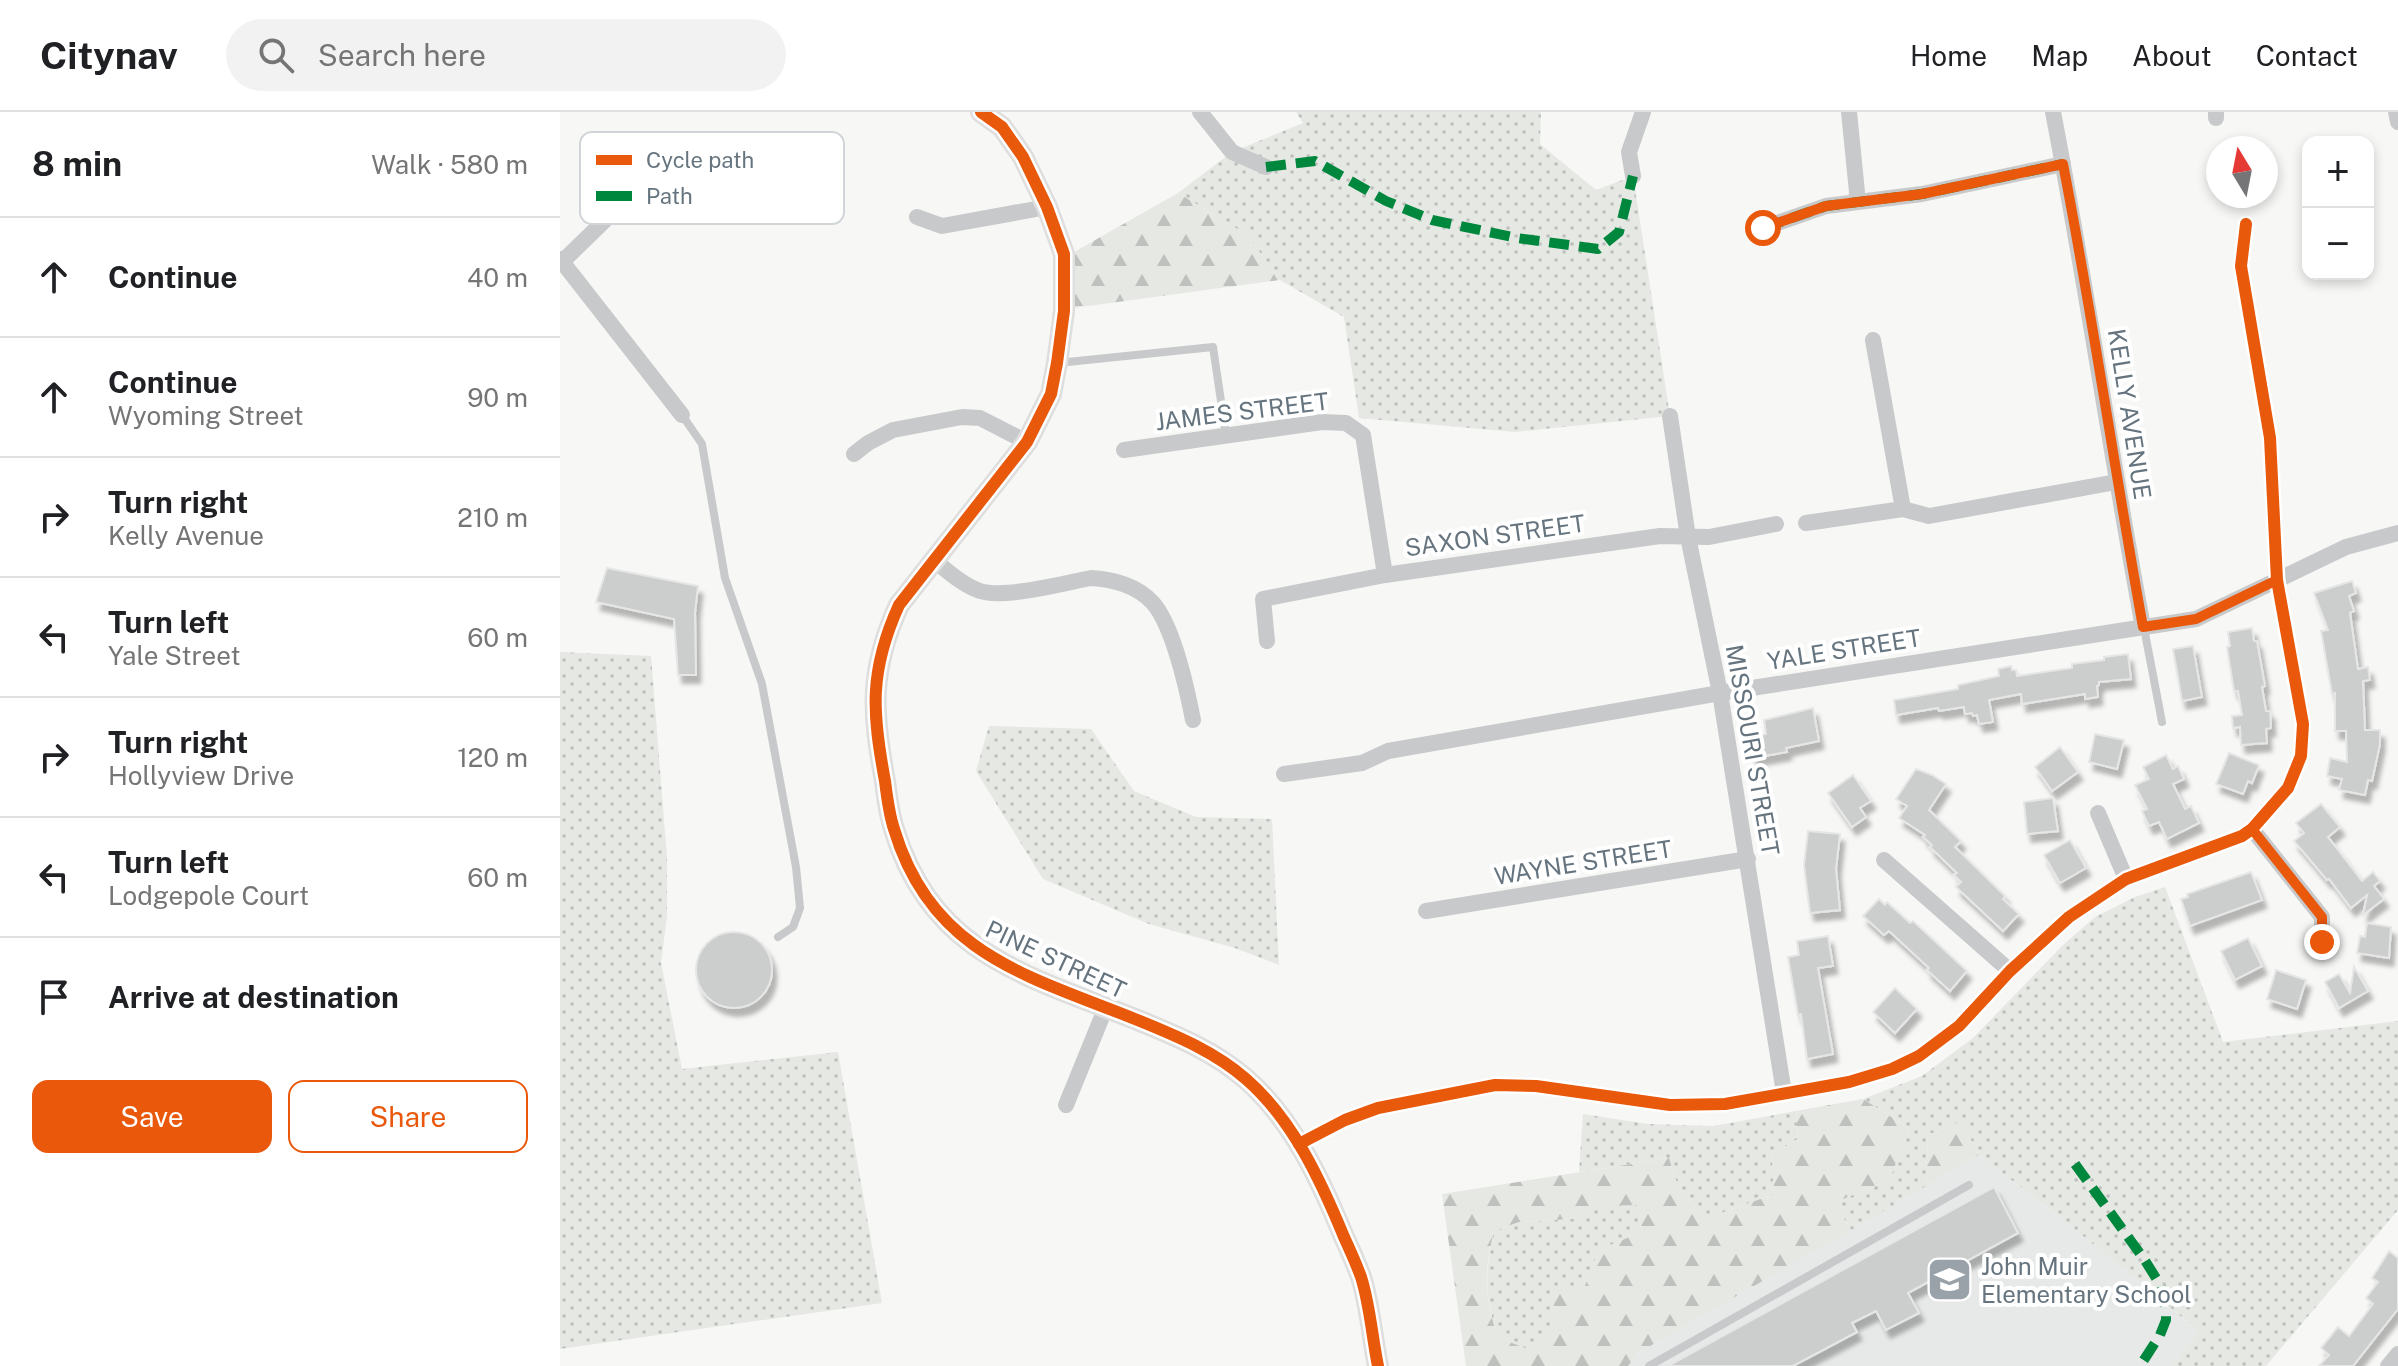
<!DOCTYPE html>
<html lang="en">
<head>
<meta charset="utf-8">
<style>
  body { margin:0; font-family:"Public Sans",sans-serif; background:#f2f2f2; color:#202124 }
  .controls { position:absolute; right:24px; top:24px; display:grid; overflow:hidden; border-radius:16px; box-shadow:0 4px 12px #0003 }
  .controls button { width:72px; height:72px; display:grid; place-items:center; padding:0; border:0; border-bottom:2px solid #e0e0e0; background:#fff; color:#202124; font:40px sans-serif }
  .compass { position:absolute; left:1646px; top:24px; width:72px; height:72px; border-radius:50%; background:#fff; box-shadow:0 4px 12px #0003; rotate:350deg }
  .stop { position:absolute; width:24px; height:24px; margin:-18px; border:6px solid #ea580c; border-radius:50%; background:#fff }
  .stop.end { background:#ea580c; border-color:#fff; box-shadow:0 2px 8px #0008 }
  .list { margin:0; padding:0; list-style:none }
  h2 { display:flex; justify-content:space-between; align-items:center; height:104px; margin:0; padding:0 32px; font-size:34px }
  h2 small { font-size:26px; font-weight:400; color:#757577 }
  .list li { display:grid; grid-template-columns:52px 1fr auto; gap:24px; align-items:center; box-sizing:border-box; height:120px; padding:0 32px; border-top:2px solid #e0e0e0 }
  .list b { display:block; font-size:30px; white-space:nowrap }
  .list p { margin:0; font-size:26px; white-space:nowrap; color:#757577 }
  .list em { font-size:26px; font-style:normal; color:#757577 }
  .actions { display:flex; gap:16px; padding:24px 32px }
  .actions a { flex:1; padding:18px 0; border:2px solid #ea580c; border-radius:16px; text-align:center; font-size:28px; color:#ea580c }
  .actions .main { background:#ea580c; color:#fff }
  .icon { flex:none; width:44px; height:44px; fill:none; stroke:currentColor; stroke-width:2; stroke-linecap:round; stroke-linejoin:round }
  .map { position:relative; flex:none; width:1838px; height:1254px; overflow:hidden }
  header { display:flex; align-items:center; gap:48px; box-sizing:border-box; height:112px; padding:0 40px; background:#fff; border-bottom:2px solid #e0e0e0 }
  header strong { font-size:38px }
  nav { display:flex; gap:44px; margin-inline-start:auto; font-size:28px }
  .search { width:560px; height:72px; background:#f2f2f2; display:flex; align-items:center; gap:20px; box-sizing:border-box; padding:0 28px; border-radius:44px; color:#757577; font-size:30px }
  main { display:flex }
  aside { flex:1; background:#fff }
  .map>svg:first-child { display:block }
</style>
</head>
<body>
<header>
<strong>Citynav</strong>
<div class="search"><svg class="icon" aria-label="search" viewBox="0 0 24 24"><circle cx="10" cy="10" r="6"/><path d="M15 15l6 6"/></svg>Search here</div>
<nav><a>Home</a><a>Map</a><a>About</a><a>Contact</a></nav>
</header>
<main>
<aside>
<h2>8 min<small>Walk · 580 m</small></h2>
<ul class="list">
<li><svg class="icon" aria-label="ahead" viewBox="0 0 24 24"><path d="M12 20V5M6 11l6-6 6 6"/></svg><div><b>Continue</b></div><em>40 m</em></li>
<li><svg class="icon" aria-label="ahead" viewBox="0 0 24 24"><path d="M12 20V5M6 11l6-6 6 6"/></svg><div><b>Continue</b><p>Wyoming Street</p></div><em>90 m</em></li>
<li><svg class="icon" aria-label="right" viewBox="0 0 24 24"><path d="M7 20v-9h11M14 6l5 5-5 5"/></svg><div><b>Turn right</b><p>Kelly Avenue</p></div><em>210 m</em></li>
<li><svg class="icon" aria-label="left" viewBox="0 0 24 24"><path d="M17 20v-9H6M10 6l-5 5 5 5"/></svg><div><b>Turn left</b><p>Yale Street</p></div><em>60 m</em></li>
<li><svg class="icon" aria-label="right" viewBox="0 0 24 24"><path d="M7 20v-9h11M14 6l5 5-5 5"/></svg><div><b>Turn right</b><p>Hollyview Drive</p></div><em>120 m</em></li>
<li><svg class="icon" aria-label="left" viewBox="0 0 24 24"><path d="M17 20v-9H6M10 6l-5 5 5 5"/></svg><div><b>Turn left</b><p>Lodgepole Court</p></div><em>60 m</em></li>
<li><svg class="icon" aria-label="arrive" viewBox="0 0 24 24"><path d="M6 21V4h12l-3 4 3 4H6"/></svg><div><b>Arrive at destination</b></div></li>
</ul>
<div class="actions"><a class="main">Save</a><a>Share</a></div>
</aside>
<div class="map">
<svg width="1838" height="1254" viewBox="0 0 1838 1254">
  <defs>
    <pattern id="grass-dots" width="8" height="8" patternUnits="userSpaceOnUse" patternTransform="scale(2)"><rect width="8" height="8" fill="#e6e8e4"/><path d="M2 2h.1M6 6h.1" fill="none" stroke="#bec1be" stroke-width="1.8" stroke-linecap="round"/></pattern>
    <pattern id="forest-firs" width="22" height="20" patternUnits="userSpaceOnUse" patternTransform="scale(2)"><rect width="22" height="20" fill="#e6e8e4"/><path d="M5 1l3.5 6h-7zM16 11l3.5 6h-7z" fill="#bec1be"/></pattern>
    <filter id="shadow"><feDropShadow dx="4.5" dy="8" stdDeviation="2" flood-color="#0004"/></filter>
  </defs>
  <rect width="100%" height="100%" fill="#f7f7f6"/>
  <!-- built -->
  <path fill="#e7e9e8" d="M1419 1043 1506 1110 1639 1219 1612 1254H1068L1078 1241Z"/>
  <!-- grass -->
  <g fill="url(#grass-dots)">
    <path d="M736 0H981L980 32 1036 78 1073 64 1110 304 955 320 799 306 784 205 720 168 687 123 618 81 672 40 743 11Z"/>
    <path d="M0 540 91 544 107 746V804L101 851 122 957 278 940 322 1191 0 1237Z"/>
    <path d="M429 614 531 617 574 679 636 705 712 707 719 853 675 836 589 812 483 767 416 659Z"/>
    <path d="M1605 775 1663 930 1838 909V1098L1706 1254H1612L1639 1219 1506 1110 1419 1043 1401 1009 1368 1023 1366 1074 1291 1118 1274 1091 1330 1067 1349 1016 1303 987 1362 964 1413 926 1503 833 1535 805 1575 785Z"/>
    <path d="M1236 999 1238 1027 1212 1040 1214 1082 1145 1107 1118 1075 1109 1046 1019 1060 1023 1002 1088 1012 1154 1014Z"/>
    <path d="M1077 1092 1081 1116 1067 1126 1039 1138 1024 1176 996 1178 991 1217 967 1237 937 1225C925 1179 924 1166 934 1119L959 1110 1012 1107 1035 1094Z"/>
  </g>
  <!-- forest -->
  <g fill="url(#forest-firs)" fill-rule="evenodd">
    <path d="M618 81 687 123 720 168 506 197 507 144Z"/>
    <path d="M1303 987 1349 1016 1330 1067 1274 1091 1291 1118 1078 1241 1068 1254H906L882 1082 1109 1046 1118 1075 1145 1107 1214 1082 1212 1040 1238 1027 1236 999ZM1077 1093 1081 1116 1067 1126 1039 1138 1024 1176 996 1177 990 1217 967 1237 937 1225C925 1180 923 1165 934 1119L959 1110 1012 1107 1035 1094Z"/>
    <path d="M1401 1009 1419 1043 1366 1074 1368 1023Z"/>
  </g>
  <!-- building -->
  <g fill="#cccece" stroke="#e6e6e6" stroke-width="2" filter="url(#shadow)">
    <path d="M47 456 138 474 135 501 136 563H118L114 507 36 490Z"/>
    <path d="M1792 469 1796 481 1789 484 1794 499 1790 501 1798 557 1808 555 1810 568 1803 569 1805 618H1820V632L1812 669 1808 668 1805 683 1779 678 1782 667 1767 664 1770 646 1787 650 1786 619H1775V581L1772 582 1761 519 1768 518 1754 481Z"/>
    <path d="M1692 516 1694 529H1697L1705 574 1702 575 1706 599H1710L1711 616 1706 617 1707 631 1681 633 1680 615 1673 616 1672 604 1682 603 1678 579H1674L1667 535 1670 534 1668 520Z"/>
    <path d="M1633 534 1642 585 1622 589 1613 537Z"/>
    <path d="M1568 542 1571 567 1539 570V573L1537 574 1538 585 1525 587V582L1462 592 1461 582 1429 588 1433 610 1419 612 1417 603 1413 604 1412 601 1405 602 1404 595 1379 599 1378 596 1336 603 1334 588 1398 577V573L1439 564 1438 557 1451 554 1452 558H1456L1457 564 1512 556V552L1544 548V545Z"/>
    <path d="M1253 596 1259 629 1226 636 1227 640 1193 646 1189 625 1206 622 1204 608Z"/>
    <path d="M1535 622 1564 628 1557 657 1529 650Z"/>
    <path d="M1500 635 1518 660 1492 679 1475 655Z"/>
    <path d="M1669 641 1699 653 1692 671 1688 669 1683 682 1656 672Z"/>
    <path d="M1606 643 1613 657 1618 654 1624 667 1613 672 1625 697 1631 694 1639 711 1607 727 1599 710 1589 714 1582 699 1587 697 1575 673 1589 667 1583 655Z"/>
    <path d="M1356 657 1372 663 1386 672 1369 698 1401 729 1395 735 1445 784 1443 787 1459 802 1443 819 1396 775 1401 770 1394 763 1397 761 1370 735 1372 733 1363 725 1365 723 1339 706 1347 694 1336 687Z"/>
    <path d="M1293 663 1311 689 1300 696 1306 705 1292 715 1268 681Z"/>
    <path d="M1493 686 1498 719 1467 722 1464 690Z"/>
    <path d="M1761 692 1780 715 1768 725 1802 769 1813 760 1820 769 1814 774 1824 787 1803 803 1807 783 1791 796 1769 767 1767 768 1734 729 1744 721 1736 711Z"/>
    <path d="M1248 719 1280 722 1276 757 1280 798 1250 801 1244 753Z"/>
    <path d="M1510 728 1526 756 1500 771 1484 743Z"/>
    <path d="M1691 760 1702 788 1630 814 1621 787 1628 785 1627 782Z"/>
    <path d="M1319 787 1325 793 1327 790 1350 811 1353 809 1407 859 1390 879 1367 858 1369 856 1329 819 1324 823 1303 804Z"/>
    <path d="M1807 811 1831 815 1829 846 1797 841 1800 824 1805 825Z"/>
    <circle cx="174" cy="858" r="38"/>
    <path d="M1268 824 1273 854 1258 856 1273 942 1247 947 1241 902 1238 903 1228 845 1239 843 1237 829Z"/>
    <path d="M1688 826 1702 854 1675 868 1661 839Z"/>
    <path d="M1794 855 1808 879 1779 896 1765 870 1779 862 1790 881Z"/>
    <path d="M1716 858 1746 868 1737 897 1707 887Z"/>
    <path d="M1335 876 1357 897 1335 921 1313 900Z"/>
    <path d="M1434 1075 1458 1121 1348 1181 1359 1201 1326 1218 1316 1199 1292 1211 1297 1220 1233 1254H1108Z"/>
    <path d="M1829 1139 1838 1146V1197L1793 1254H1759L1769 1243 1761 1236 1778 1215 1789 1224 1813 1192 1806 1186 1818 1170 1812 1166Z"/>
  </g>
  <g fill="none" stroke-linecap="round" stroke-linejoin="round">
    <!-- lane -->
    <g stroke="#c8c9ca" stroke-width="8">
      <path d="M498 251 653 235 666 323"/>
      <path d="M122 303 142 332 165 466 202 572 236 755 240 796 233 815 218 825"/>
      <path d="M1584 516 1602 610"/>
      <path d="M1089 1254 1409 1073"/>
    </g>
    <!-- street -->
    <g stroke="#c8c9ca" stroke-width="16">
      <path d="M640 0 672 40 706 55"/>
      <path d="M1289 0 1297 80 1296 90"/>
      <path d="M1493 0C1526 171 1551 344 1583 515"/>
      <path d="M1656 0V6"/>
      <path d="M1836 0 1838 10"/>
      <path d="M1073 64 1069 40 1083 0"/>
      <path d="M357 105 382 114 487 95"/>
      <path d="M1203 116 1266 94 1362 82 1503 52"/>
      <path d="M0 147 122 303"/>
      <path d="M2 150 74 80 82 55"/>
      <path d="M1313 228 1343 397"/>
      <path d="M1110 304 1128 425 1160 581 1224 981"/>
      <path d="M564 338 762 310 786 311 803 323 825 463"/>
      <path d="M294 342 308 331 333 318 402 305 420 306 467 330"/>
      <path d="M1246 411 1343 397 1369 404 1556 370"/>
      <path d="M374 448C387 459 403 473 420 479 445 487 504 471 531 466 553 467 578 474 593 491 613 514 627 577 633 608"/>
      <path d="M707 529 703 487 825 463 1100 424 1149 425 1216 412"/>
      <path d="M724 662 802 651 828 639 1160 581 1636 507 1786 435 1838 421"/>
      <path d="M1538 701 1566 767"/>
      <path d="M1692 717 1762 805V830"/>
      <path d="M1324 748 1450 859"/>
      <path d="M866 799 1188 747"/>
      <path d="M506 993 546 895"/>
      <path d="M739 1032 785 1008 818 996 935 973 976 974 1110 993 1165 992 1289 970 1332 957 1359 944 1399 914 1450 859 1509 805 1566 767 1682 724 1692 717 1728 676 1741 644 1743 612 1717 468 1710 326 1681 154 1686 112"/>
      <path d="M1828 1254 1838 1242"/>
    </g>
    <!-- secondary -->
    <path stroke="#dedede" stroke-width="22" d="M421 0 442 15 463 45 487 95 504 142V199L497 251 491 282 467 330 339 493C309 559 312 600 325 669 327 685 329 702 334 717 372 844 472 865 580 909 619 925 655 940 686 967 733 1008 761 1069 784 1125 790 1138 796 1151 801 1165 810 1193 812 1225 818 1254"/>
    <!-- quiet -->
    <g stroke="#00873e" stroke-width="10" stroke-dasharray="20 10" stroke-linecap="butt">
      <path d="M706 55 755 49 826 89 872 108 957 126 1038 137 1059 120 1073 64"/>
      <path d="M1203 116 1266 94 1362 82 1503 52"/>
      <path d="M1515 1052 1584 1147 1601 1174 1606 1197V1208L1600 1223 1580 1254"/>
    </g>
    <defs>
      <g id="cycleway">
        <path d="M421 0 442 15 463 45 487 95 504 142V199L497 251 491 282 467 330 339 493C309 559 312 600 325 669 327 685 329 702 334 717 372 844 472 865 580 909 619 925 655 940 686 967 733 1008 761 1069 784 1125 790 1138 796 1151 801 1165 810 1193 812 1225 818 1254"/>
        <path d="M739 1032 785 1008 818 996 935 973 976 974 1110 993 1165 992 1289 970 1332 957 1359 944 1399 914 1450 859 1509 805 1566 767 1682 724 1692 717 1728 676 1741 644 1743 612 1717 468 1710 326 1681 154 1686 112"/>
      </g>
    </defs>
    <!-- cycleway casing -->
    <use href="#cycleway" stroke="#fff" stroke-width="17"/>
    <!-- cycleway -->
    <use href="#cycleway" stroke="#e8590c" stroke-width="12"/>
  </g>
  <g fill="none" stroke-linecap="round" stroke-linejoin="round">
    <!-- route -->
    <path stroke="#ea580c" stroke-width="10" d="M1203 116 1266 94 1362 82 1503 52C1533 206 1555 361 1583 515L1636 507 1717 468 1743 612 1741 644 1728 676 1692 717 1762 805V830"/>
  </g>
  <!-- icons -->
  <defs>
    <symbol id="school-square" viewBox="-11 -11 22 22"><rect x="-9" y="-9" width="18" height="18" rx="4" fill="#98a2a8" stroke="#fff"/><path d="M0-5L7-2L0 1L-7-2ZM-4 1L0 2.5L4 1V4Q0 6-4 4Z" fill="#fff"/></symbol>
  </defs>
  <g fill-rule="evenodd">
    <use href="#school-square" x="1364" y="1142" width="51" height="51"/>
  </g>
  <g text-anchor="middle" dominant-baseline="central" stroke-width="8" stroke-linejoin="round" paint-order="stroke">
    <!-- street labels -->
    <g font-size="24" fill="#65747e" stroke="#fff">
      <text transform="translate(682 299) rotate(-7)">JAMES STREET</text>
      <text transform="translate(1570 302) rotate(81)">KELLY AVENUE</text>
      <text transform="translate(935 423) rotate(-8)">SAXON STREET</text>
      <text transform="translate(1284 537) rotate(-9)">YALE STREET</text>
      <text transform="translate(1193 638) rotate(80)">MISSOURI STREET</text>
      <text transform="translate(1023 750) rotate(-9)">WAYNE STREET</text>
      <text transform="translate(496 847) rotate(25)">PINE STREET</text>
    </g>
    <!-- poi labels -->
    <g font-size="24" fill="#65747e" stroke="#fff" text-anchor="start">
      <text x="1421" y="1154">John Muir<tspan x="1421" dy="28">Elementary School</tspan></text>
    </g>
  </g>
  <!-- legend -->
  <rect x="20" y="20" width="264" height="92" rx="12" fill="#fff" stroke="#d1d5d8" stroke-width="2"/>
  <rect x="36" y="43" width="36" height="10" fill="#e8590c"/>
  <rect x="36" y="79" width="36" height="10" fill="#00873e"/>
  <g font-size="22" fill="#65747e">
    <text x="86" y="56">Cycle path</text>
    <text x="86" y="92">Path</text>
  </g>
</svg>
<div class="controls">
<button>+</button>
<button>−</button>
</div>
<svg class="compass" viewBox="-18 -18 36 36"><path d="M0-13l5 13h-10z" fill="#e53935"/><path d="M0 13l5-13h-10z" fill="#757577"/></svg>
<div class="stop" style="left:1203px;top:116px"></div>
<div class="stop end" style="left:1762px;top:830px"></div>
</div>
</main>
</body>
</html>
